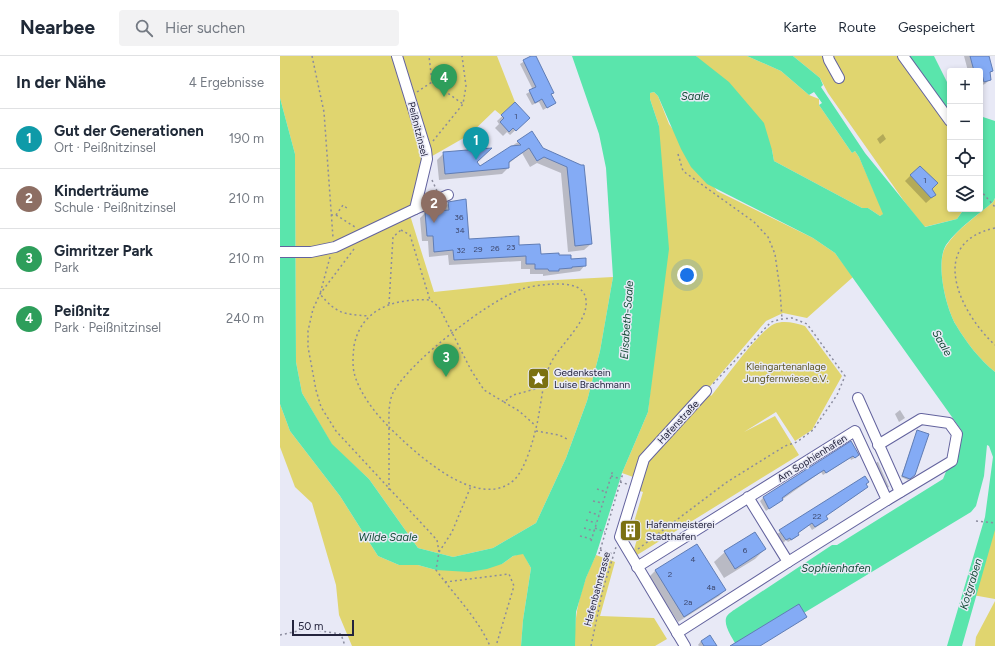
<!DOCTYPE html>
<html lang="de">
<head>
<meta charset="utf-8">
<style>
  body { margin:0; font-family:Figtree,sans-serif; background:#f2f2f3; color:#1f2937 }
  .controls { position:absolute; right:12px; top:12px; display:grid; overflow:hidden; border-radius:4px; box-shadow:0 2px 6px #0003 }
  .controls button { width:36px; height:36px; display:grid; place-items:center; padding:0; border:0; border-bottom:1px solid #e0e1e3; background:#fff; color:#1f2937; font:20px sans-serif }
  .scale { position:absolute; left:12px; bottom:10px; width:62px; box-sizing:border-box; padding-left:4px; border:2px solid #24243d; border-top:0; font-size:11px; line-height:14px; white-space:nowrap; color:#24243d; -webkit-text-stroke:3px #e8e9f6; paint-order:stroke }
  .you { position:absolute; left:407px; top:219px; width:14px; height:14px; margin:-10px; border:3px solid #fff; border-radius:50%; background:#1a73e8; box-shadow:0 0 0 6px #1a73e833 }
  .badge { display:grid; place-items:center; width:26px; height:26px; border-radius:50%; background:#7b7111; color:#fff; font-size:13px; font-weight:700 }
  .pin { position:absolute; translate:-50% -33px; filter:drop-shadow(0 1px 2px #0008) }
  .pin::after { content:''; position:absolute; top:21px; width:14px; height:12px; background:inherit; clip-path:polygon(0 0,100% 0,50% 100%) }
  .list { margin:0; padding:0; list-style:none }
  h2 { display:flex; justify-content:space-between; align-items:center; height:52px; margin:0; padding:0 16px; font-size:17px }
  h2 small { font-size:13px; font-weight:400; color:#747a83 }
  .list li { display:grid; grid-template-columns:26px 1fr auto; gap:12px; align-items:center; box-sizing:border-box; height:60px; padding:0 16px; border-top:1px solid #e0e1e3 }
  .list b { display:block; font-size:15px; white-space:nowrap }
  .list p { margin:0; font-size:13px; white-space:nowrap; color:#747a83 }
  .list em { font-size:13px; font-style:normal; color:#747a83 }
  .icon { flex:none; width:22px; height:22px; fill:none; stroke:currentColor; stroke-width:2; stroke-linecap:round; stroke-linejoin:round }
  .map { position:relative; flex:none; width:715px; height:590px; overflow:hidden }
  header { display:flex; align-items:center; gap:24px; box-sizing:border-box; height:56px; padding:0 20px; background:#fff; border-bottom:1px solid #e0e1e3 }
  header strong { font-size:19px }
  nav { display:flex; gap:22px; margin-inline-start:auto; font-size:14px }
  .search { width:280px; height:36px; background:#f2f2f3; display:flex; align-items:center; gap:10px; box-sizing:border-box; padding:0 14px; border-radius:4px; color:#747a83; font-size:15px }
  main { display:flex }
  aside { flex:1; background:#fff }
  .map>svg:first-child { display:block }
</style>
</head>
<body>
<header>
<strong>Nearbee</strong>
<div class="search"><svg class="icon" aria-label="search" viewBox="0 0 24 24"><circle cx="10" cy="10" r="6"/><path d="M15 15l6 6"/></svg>Hier suchen</div>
<nav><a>Karte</a><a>Route</a><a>Gespeichert</a></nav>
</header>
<main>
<aside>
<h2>In der Nähe<small>4 Ergebnisse</small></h2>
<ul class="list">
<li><span class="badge" style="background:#0f9aa8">1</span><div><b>Gut der Generationen</b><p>Ort · Peißnitzinsel</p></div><em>190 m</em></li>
<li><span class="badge" style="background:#8d6e63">2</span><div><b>Kinderträume</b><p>Schule · Peißnitzinsel</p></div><em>210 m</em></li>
<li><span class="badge" style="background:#2e9e5b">3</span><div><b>Gimritzer Park</b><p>Park</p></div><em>210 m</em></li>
<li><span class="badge" style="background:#2e9e5b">4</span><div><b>Peißnitz</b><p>Park · Peißnitzinsel</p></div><em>240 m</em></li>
</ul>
</aside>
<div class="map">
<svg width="715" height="590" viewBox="0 0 715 590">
  <rect width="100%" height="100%" fill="#e8e9f6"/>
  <!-- green -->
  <g fill="#e0d56f">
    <path d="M0 0H217L235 46 221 59 215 54 189 79 147 103 129 156 154 236 257 225 333 221 320 295 307 345 286 402 256 467 213 492 173 501 138 492 89 423 52 389 22 337 16 306 15 98 0 42Z"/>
    <path d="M416 0H467L501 15 529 39 539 43V49L572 97 575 95 579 101 604 158 600 160 588 152H582L494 105 492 94Z"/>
    <path d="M513 0H629L670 58V153H684L677 163 644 171 624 145 548 37 540 22Z"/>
    <path d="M374 36 378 40 389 68 437 135 533 182 555 197 573 221 527 262 503 257 486 265 426 335 431 340C444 324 478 276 494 268 504 264 515 267 525 270L562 320 532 374 515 385 496 356 464 376 495 360 519 399 357 499 354 494 361 468 354 466 363 436 354 433 356 422 342 417 368 356 376 281 379 70 370 43V37Z"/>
    <path d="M715 142V316C700 304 686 286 676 269 666 252 655 207 666 190 678 172 698 159 713 146Z"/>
    <path d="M0 348 10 375 60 440 98 500 119 509H138L156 514 222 508 233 500 243 497 251 512 243 564 241 590H72L59 559 56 529 32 447 15 431 0 391Z"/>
    <path d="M715 467V543L687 538Z"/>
    <path d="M316 499 335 506 320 560 374 562 387 583 375 590H295C293 558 302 527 316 499Z"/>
    <path d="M715 545V590H695L696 581Z"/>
  </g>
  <!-- water -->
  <g fill="#5ae5ac">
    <path d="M292 0H416L449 26 484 67 492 94 494 105 582 152H588L600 160 603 158 579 101 575 95 572 97 539 49 542 47 534 36 529 39 501 15 467 0H513L540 22 543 29 541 31 585 97 645 171 677 163 684 153H700V60L715 65V142L713 146C698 159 678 172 666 189 655 207 666 252 676 269 686 286 700 304 715 316V474L682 590H667L705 461 713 401 709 390 707 389 704 420 696 450 691 456 469 590H457C453 583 442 568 447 560 449 557 454 554 457 552L552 489H557L663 423 667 413 677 407 682 375 555 197 533 182 427 128 411 111 401 93 378 40 374 36 370 37V43L379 70 389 193 368 356 342 417 316 499 306 522 296 556 295 590H241L243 564 251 512 243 498 233 500 222 508 207 513 189 516 156 514 138 509H119L98 500 60 440 10 375 0 348V42L15 98 16 306 22 337 52 388 89 423 138 492 173 501 213 492 256 467 286 402 307 345 320 295 333 221 326 112 319 78Z"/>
    <path d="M629 0H654L670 32V58Z"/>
  </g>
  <!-- shadow -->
  <g fill="#0003">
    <path d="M253 0H255L273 36 271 39 275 47 263 54 259 46 252 49 246 38 253 34 240 8Z"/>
    <path d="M684 0H708L712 15 709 18 710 23 705 28 700 30V15H688Z"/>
    <path d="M235 48 249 62 230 79 227 76 223 80 215 72 219 68 217 65Z"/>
    <path d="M603 78 606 83 600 88 597 83Z"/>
    <path d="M238 86 262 93 301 110 311 188 304 194 288 196 281 117 257 107 250 111 242 97 228 108V112L222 118 159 124 157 104 164 97 196 106 200 111Z"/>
    <path d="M639 111 655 139 646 147 625 125Z"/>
    <path d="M169 147 188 184 238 190 260 199 278 200 305 209 300 215 263 220V218H250V213H241V205L169 209 168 199 149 201 148 185H142L140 162 145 157 164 156 163 152Z"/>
    <path d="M620 354 625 362 619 366 615 358Z"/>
    <path d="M637 375 633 421 628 424 621 421Z"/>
    <path d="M571 386 578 399 575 402 571 404 570 402 543 419 541 416 486 455 480 445 483 442Z"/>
    <path d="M597 406H598L609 431 607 432 596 408Z"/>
    <path d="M585 428 584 434 545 460 547 463 544 466 532 474 529 469 517 477 518 479 515 482 508 486 506 484 503 487 497 478Z"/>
    <path d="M351 469 355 470 351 481 347 480Z"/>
    <path d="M475 477 485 493 475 503 444 522 434 506 445 496Z"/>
    <path d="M416 489 445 534 439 540 398 566 369 521 375 515Z"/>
    <path d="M421 585 436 590H419L418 589Z"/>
  </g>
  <!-- building -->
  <g fill="#84abf5" stroke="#607db5">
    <path d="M251 0H256L274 37 271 38 276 47 267 52 262 43 255 47 249 34 256 31 243 4Z"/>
    <path d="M690 0H709L713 15 710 16 711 24 704 26 701 15H694Z"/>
    <path d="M235 46 250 62 236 75 233 72 229 76 220 66 224 62 221 59Z"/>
    <path d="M252 75 263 92 301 109H304L312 188 295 190 287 111 264 101 257 105 249 92 229 106V112L165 118 163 96 212 92 197 106 200 110 231 90 241 89 237 85Z"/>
    <path d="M640 110 658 127 652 133 656 139 651 142 630 119Z"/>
    <path d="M186 143 189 183 239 180V189L260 188 261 198 279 197V199H291V203L306 202V210L292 211V212L279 213V215H269L268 213H255V208H246V200L174 204 173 194 154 196 153 180H147L145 156 169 154 168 146Z"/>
    <path d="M637 374 649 378 635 419 630 423 622 420Z"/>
    <path d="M571 385 579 399 575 402 573 400 546 417 544 414 513 434 502 442 503 444 489 453 483 441Z"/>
    <path d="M585 420 589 426 586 428 588 431 546 460 548 463 535 471 532 467 518 477 519 479 511 484 510 482 506 484 499 474Z"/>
    <path d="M475 476 486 493 455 513 444 495Z"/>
    <path d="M417 488 446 534 404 561 375 514Z"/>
    <path d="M519 548 527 561 480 590H450Z"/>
    <path d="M430 579 437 590H424L421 585Z"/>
  </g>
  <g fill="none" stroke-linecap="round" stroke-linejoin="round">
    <defs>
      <g id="minor">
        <path d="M548 0 549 4 559 22"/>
        <path d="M623 0 670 65"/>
        <path d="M135 153 168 139"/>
        <path d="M0 196H31L55 191 135 153 147 103 146 94 117 0"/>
        <path d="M578 342 620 436"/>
        <path d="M598 389 641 363 669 367 677 378 672 405 607 444"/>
        <path d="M357 511 575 375 607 444 508 506 468 441"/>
        <path d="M397 577 508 506"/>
        <path d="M405 590 340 481 364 403 426 335"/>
      </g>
    </defs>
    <!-- minor casing -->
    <use href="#minor" stroke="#63639e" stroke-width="12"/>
    <!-- path -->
    <g stroke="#8b8c9e" stroke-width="1.5" stroke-dasharray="2 3" stroke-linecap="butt">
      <path d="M32 0 44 56 53 182"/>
      <path d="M152 26 183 48"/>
      <path d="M137 36 152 26 149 0"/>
      <path d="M153 85 183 48 186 30 182 0"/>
      <path d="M398 98 403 115 474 166 488 181 495 198 500 234 502 263"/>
      <path d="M152 124 157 135"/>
      <path d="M700 134 715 151"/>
      <path d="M51 159H56L75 171"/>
      <path d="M56 159 63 149 68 153"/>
      <path d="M715 172C646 187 680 257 715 289"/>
      <path d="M121 174 130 179 150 244 159 251 191 314 204 334 224 346 233 339 263 331"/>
      <path d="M74 193 40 238 33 253 28 275V291L36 334 41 351 56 375 157 484 159 496 156 514C175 540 197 561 210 590"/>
      <path d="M50 201 40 238C57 258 63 258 88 260"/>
      <path d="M272 228C284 228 304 227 306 244 309 267 277 290 269 311 261 332 261 355 255 376 252 389 244 414 235 423 199 458 133 395 109 371 109 360 108 345 114 335 131 305 209 244 242 233 251 230 262 229 272 228Z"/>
      <path d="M109 248 113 181 121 174"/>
      <path d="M224 346 239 355 256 370"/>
      <path d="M256 375 279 379 287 383"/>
      <path d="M331 420 341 423"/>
      <path d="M340 426 347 428"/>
      <path d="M317 433 326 436"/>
      <path d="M109 434V371C95 357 81 339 75 320 72 311 73 299 74 290 81 252 116 242 150 244"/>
      <path d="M313 445 322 447"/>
      <path d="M309 456 319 459"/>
      <path d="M306 464 316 467"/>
      <path d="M696 465 715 467"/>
      <path d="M304 472 314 475"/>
      <path d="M315 472 325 476"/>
      <path d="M300 480 311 483"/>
      <path d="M311 485 333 414"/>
      <path d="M358 493 447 426 505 390 517 386 533 374 557 339 565 320 527 268 512 262 502 263 491 266 433 328"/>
      <path d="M320 494 333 498"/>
      <path d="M159 496 172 476 191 430"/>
      <path d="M319 498 343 417"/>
      <path d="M165 526 229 518 234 530 216 590"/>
      <path d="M0 579 27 573 61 578 65 590"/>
      <path d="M311 590 323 533 336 491"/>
    </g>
    <!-- minor -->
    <use href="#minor" stroke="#fff" stroke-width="10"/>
  </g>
  <!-- icons -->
  <defs>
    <symbol id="sight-square" viewBox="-11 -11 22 22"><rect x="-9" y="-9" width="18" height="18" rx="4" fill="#7b7111" stroke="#e8e9f6"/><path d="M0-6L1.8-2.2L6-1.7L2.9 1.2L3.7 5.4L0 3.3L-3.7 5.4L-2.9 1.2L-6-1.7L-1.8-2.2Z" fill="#fff"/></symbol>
    <symbol id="building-square" viewBox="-11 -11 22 22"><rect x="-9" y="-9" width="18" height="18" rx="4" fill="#7b7111" stroke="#e8e9f6"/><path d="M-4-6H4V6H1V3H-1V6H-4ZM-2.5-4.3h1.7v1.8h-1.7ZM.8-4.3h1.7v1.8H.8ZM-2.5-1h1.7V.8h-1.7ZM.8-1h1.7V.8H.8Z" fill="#fff"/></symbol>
  </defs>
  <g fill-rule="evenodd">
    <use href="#sight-square" x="246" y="310" width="25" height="25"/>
    <use href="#building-square" x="338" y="462" width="25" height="25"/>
  </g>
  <g text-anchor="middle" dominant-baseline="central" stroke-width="3" stroke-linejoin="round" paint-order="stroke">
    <!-- number labels -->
    <g font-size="8" fill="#3c466b">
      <text x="236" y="60">1</text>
      <text x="645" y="124">1</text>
      <text x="179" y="161">36</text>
      <text x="180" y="174">34</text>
      <text x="231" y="191">23</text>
      <text x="215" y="192">26</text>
      <text x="198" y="193">29</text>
      <text x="181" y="194">32</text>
      <text x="537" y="460">22</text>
      <text x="465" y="494">6</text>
      <text x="413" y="503">4</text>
      <text x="390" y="518">2</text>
      <text x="431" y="531">4a</text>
      <text x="408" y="546">2a</text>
    </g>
    <!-- street labels -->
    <g font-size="10" fill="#24243d" stroke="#e8e9f6">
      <text transform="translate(138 73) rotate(76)">Peißnitzinsel</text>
      <text transform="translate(398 366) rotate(-47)">Hafenstraße</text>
      <text transform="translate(532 402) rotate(-32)">Am Sophienhafen</text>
      <text transform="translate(317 533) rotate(-75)">Hafenbahntrasse</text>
    </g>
    <!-- park labels -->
    <g font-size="10" fill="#5d5725" stroke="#e8e9f6">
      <text x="506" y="310">Kleingartenanlage<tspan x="506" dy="12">Jungfernwiese e.V.</tspan></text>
    </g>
    <!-- poi labels -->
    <g font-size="10" fill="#24243d" stroke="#e8e9f6" text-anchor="start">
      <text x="274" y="316">Gedenkstein<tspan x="274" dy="12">Luise Brachmann</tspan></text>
      <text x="366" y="468">Hafenmeisterei<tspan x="366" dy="12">Stadthafen</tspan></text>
    </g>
    <!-- water labels -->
    <g font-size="11" font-style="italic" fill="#124b35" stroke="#e8e9f6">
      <text x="415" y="40">Saale</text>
      <text transform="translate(347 264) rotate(-86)">Elisabeth-Saale</text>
      <text transform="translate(662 287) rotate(60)">Saale</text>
      <text x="108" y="481">Wilde Saale</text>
      <text x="556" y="512">Sophienhafen</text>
      <text transform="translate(691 528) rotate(-73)">Kotgraben</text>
    </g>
  </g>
</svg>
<div class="controls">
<button>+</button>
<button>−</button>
<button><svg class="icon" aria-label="locate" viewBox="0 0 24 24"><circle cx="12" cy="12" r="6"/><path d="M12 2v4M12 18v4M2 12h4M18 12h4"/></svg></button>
<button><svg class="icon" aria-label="layers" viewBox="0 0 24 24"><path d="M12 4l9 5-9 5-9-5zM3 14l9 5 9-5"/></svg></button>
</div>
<div class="scale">50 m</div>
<div class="you"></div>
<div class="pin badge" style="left:196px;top:104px;background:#0f9aa8">1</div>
<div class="pin badge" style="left:154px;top:167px;background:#8d6e63">2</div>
<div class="pin badge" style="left:166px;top:321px;background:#2e9e5b">3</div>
<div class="pin badge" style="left:164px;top:41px;background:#2e9e5b">4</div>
</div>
</main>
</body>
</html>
